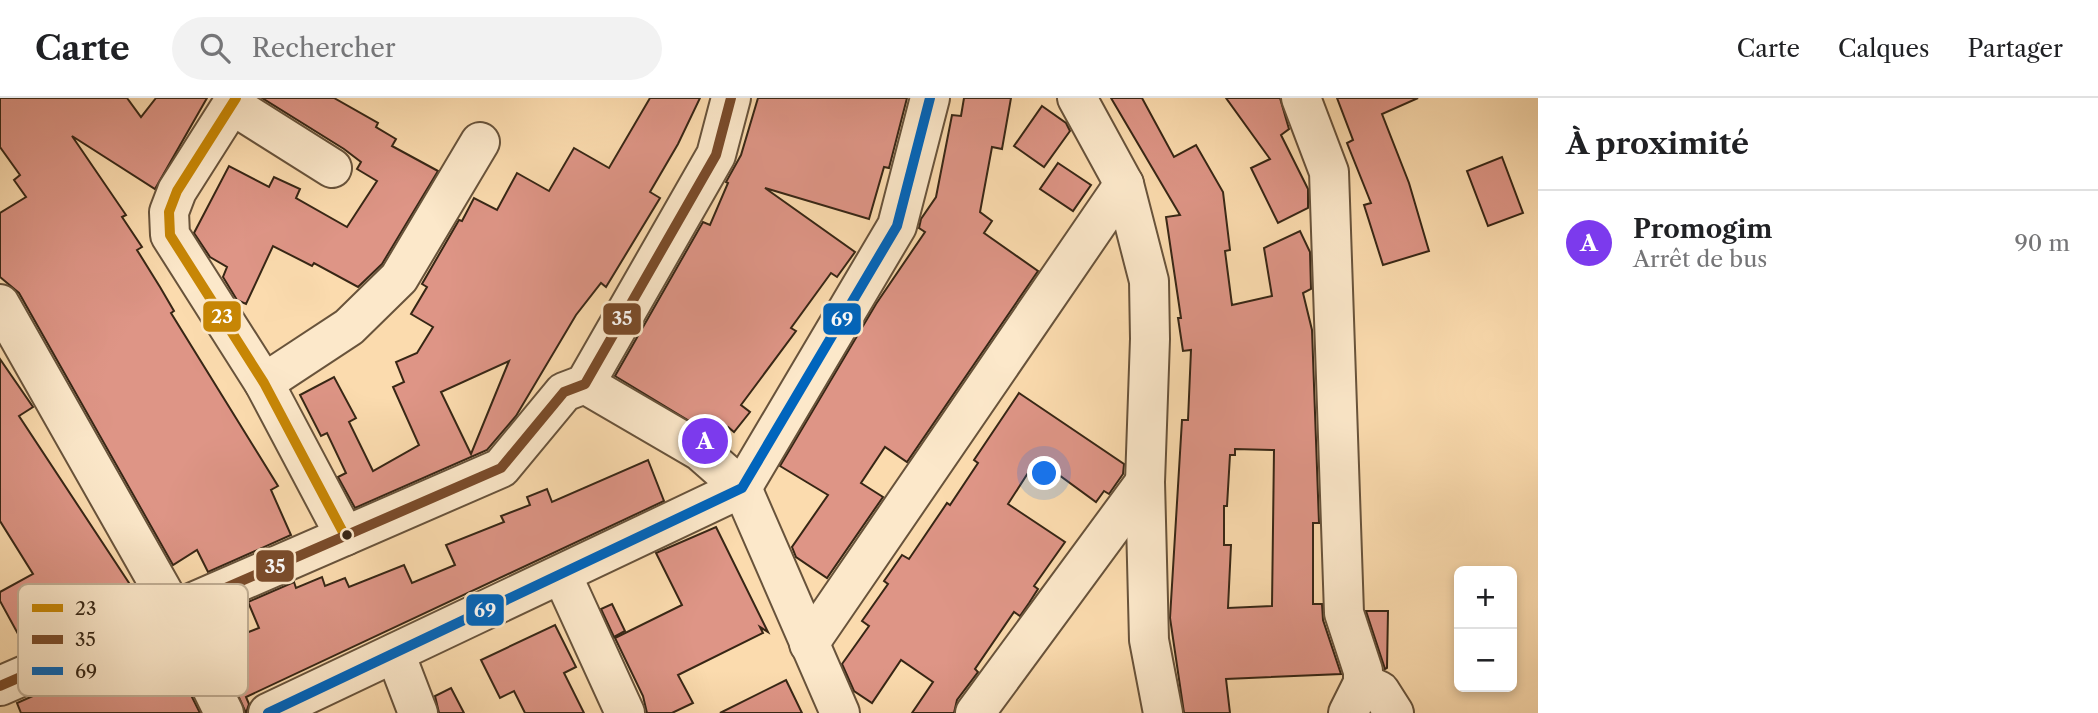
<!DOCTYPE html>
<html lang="fr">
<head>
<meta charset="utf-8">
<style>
  body { margin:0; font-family:"Libre Caslon Text",serif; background:#f2f2f2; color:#202124 }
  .controls { position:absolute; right:21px; bottom:21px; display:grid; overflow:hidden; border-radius:10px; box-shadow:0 4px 10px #0003 }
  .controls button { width:63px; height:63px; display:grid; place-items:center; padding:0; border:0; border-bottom:2px solid #e0e0e0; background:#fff; color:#202124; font:35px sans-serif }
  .you { position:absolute; left:1045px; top:376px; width:24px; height:24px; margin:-18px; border:5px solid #fff; border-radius:50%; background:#1a73e8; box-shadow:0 0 0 10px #1a73e833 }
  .badge { display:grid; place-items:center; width:46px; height:46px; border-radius:50%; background:#7c3aed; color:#fff; font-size:23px; font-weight:700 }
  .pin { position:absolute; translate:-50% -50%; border:4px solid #fff; box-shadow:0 2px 7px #0006 }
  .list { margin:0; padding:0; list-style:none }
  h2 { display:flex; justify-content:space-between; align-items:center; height:91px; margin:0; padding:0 28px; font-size:30px }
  h2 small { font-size:23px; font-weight:400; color:#757577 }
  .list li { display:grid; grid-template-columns:46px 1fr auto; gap:21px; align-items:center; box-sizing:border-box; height:105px; padding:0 28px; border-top:2px solid #e0e0e0 }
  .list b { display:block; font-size:26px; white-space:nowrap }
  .list p { margin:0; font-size:23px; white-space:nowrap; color:#757577 }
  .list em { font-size:23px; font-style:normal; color:#757577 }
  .icon { flex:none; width:38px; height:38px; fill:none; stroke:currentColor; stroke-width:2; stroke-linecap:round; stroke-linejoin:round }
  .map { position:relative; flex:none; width:1538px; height:615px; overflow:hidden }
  header { display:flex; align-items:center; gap:42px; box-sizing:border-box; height:98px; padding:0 35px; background:#fff; border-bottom:2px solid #e0e0e0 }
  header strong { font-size:33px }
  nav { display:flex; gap:38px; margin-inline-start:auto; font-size:24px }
  .search { width:490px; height:63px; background:#f2f2f2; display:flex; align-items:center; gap:18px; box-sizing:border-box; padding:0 24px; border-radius:38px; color:#757577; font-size:26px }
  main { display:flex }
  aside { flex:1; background:#fff }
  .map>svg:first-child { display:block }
</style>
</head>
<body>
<header>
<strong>Carte</strong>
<div class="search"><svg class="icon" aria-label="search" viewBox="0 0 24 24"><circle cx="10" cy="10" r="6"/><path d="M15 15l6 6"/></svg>Rechercher</div>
<nav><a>Carte</a><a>Calques</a><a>Partager</a></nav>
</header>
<main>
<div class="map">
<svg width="1538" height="615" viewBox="0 0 1538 615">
  <rect width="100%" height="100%" fill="#fbdbae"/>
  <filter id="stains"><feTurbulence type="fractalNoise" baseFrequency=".00286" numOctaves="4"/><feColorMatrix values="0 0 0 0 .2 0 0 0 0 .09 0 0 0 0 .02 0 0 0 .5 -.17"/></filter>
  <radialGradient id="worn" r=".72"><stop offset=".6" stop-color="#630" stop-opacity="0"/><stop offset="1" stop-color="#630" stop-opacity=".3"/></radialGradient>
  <!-- building -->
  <g fill="#de9586" stroke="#372615" stroke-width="2" fill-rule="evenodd">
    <path d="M0 0H127L141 19 156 0H207L155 91 72 38 126 117 122 119 142 149 137 152 160 189 174 213 171 215 278 388 271 392 291 437 208 474 197 452 173 467 19 195 0 179V115L26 99 14 82 20 77 0 49Z"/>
    <path d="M262 0H334L378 25 376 29 396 41 392 48 438 73 382 166 358 189 314 165 312 168 273 148 246 206 237 202 223 179 227 169 210 159 194 135 229 68 269 89 274 79 300 91 296 100 347 129 377 83 357 71 361 64 344 51Z"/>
    <path d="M650 0H700L678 46 650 94 660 100 606 189 601 185 576 217 516 318 487 352 355 410 338 379 346 375 327 335 321 338 300 297 334 279 356 320 349 324 373 373 419 347 393 289 404 284 396 264 417 255 433 229 411 216 427 189 422 186 459 122 462 123 474 100 497 112 517 75 549 93 574 50 609 70ZM509 263 471 356 441 294Z"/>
    <path d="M758 0H907L889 70 884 69 869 121 765 90 855 154 837 179 831 175 791 230 796 233 741 307 750 314 734 334 728 329 719 341 615 278 703 124 710 127 728 85 726 84 741 57Z"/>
    <path d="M964 0H1011L1002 51 992 49 980 114 992 123 984 135 1038 173 907 364 885 349 861 385 883 399 827 480 796 459 792 449 828 397 780 368 876 206 925 134 919 130 921 121 936 99 952 17 961 18Z"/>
    <path d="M1111 0H1142L1174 59 1196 47 1223 94 1230 152 1225 153 1232 207 1272 198 1264 150 1300 133 1310 154 1311 191 1303 195 1312 232 1319 425H1313V506H1322L1323 522 1341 576 1226 581 1230 615H1184L1170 520 1182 322H1188L1191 252 1183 253 1178 220H1181L1166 119 1180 117ZM1235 351 1274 352 1272 508 1228 510 1231 447H1224V408H1227L1230 357H1235Z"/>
    <path d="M1226 0H1280L1289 31 1281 37 1308 91V110L1278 125 1251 70 1270 61Z"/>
    <path d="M1337 0H1418L1382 16 1409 85 1429 153 1383 167 1364 107 1371 105 1347 45 1353 42Z"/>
    <path d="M1042 8 1066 25 1070 33 1044 69 1014 48Z"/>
    <path d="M1502 59 1523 115 1488 128 1467 73Z"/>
    <path d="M1058 65 1091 87 1073 113 1040 91Z"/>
    <path d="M0 261 33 309 19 318 133 491 122 499 126 509 73 533 62 511 18 536 0 503V494L33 476 0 423Z"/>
    <path d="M1019 295 1124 366 1123 376 1109 396 1104 393 1096 404 1037 361 1008 406 1065 444 1034 488 1038 491 1029 505 1020 518 1014 514 975 571 978 574 957 602 954 615H912L933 584 901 562 872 605 854 593 842 566 869 528 862 523 888 486 884 483 902 457 909 461 947 405 950 407 978 365 974 362Z"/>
    <path d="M648 362 664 403 246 599 249 606 246 615 215 547 259 530 248 504 294 484 296 490 322 479 325 488 345 480 349 489 404 467 412 485 455 467 446 447 504 424 501 418 530 407 527 399 547 391 552 404Z"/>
    <path d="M716 429 768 534 760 529 763 535 678 577 693 605 672 615H647L643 598 615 540 682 507 656 455Z"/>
    <path d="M612 506 625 533 614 539 601 511Z"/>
    <path d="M1366 513H1388L1387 570 1385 571Z"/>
    <path d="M555 527 576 569 564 575 584 615H525L514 593 500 600 481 562Z"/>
    <path d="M173 561 200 615H21L17 605 114 562 124 583Z"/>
    <path d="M786 582 802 615H720Z"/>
    <path d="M451 590 464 615H439L435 598Z"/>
  </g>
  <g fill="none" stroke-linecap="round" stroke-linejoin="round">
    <defs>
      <g id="minor">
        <path d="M236 0 177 93 169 114 170 137 264 285 345 438"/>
        <path d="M1077 0 1124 86 1149 183 1150 241 1145 384 1149 542 1163 615"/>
        <path d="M1301 0 1329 74 1344 515 1363 573V585L1348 615"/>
        <path d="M232 7 332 70"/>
        <path d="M0 206 174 513 224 615"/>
        <path d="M264 285 349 229 399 180 480 44"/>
        <path d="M585 286 700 353 742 390 840 615"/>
        <path d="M562 477 625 615"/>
        <path d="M809 546 1124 86"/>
        <path d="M395 555 418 615"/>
        <path d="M1363 585 1380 593 1394 615"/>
        <path d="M0 588 501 370 564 294 585 286 716 57 731 0"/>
        <path d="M268 615 742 390 897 128 930 0"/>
        <path d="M975 615 1145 384"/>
      </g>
    </defs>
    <!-- minor casing -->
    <use href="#minor" stroke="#68533b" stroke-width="42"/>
    <!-- minor -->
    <use href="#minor" stroke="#fce8ca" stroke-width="38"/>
    <defs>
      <path id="bus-1" d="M236 0 177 93 169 114 170 137 264 285 345 438"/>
      <path id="bus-2" d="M0 588 501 370 564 294 585 286 716 57 731 0"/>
      <path id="bus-3" d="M268 615 742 390 897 128 930 0"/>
    </defs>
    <!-- bus-1 casing -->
    <use href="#bus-1" stroke="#fce8ca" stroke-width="16"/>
    <!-- bus-2 casing -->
    <use href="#bus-2" stroke="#fce8ca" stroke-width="16"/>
    <!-- bus-3 casing -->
    <use href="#bus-3" stroke="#fce8ca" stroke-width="16"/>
    <!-- bus-1 -->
    <use href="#bus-1" stroke="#c78605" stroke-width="10"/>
    <!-- bus-2 -->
    <use href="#bus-2" stroke="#7a4b2a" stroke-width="10"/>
    <!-- bus-3 -->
    <use href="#bus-3" stroke="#0065bd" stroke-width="10"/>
  </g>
  <!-- markers -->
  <circle fill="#372615" stroke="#fce8ca" stroke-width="2.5" cx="347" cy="437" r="6"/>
  <!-- legend -->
  <rect x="18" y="486" width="230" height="112" rx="10" fill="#fce8ca" stroke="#c1ae94" stroke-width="2"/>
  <rect x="32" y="506" width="31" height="8" fill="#c78605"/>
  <rect x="32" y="537" width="31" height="9" fill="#7a4b2a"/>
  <rect x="32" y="569" width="31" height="8" fill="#0065bd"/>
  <g font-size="19" fill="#372615">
    <text x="75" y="517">23</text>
    <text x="75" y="548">35</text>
    <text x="75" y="580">69</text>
  </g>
  <g stroke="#fce8ca" stroke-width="2.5">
    <rect x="202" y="202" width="40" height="33" rx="7" fill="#c78605"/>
    <rect x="602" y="204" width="40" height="34" rx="7" fill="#7a4b2a"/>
    <rect x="822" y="204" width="40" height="34" rx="7" fill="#0065bd"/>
    <rect x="255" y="451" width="40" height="34" rx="7" fill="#7a4b2a"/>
    <rect x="465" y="495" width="40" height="34" rx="7" fill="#0065bd"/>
  </g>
  <g font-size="19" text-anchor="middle" font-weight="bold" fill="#fff">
    <text x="222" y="225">23</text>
    <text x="622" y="227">35</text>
    <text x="842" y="228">69</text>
    <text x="275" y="475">35</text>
    <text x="485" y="519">69</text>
  </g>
  <rect width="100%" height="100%" filter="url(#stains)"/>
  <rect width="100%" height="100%" fill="url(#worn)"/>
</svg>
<div class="controls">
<button>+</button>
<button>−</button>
</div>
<div class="you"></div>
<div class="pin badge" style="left:705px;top:343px">A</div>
</div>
<aside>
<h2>À proximité<small></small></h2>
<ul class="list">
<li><span class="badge">A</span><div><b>Promogim</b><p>Arrêt de bus</p></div><em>90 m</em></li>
</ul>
</aside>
</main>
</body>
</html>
